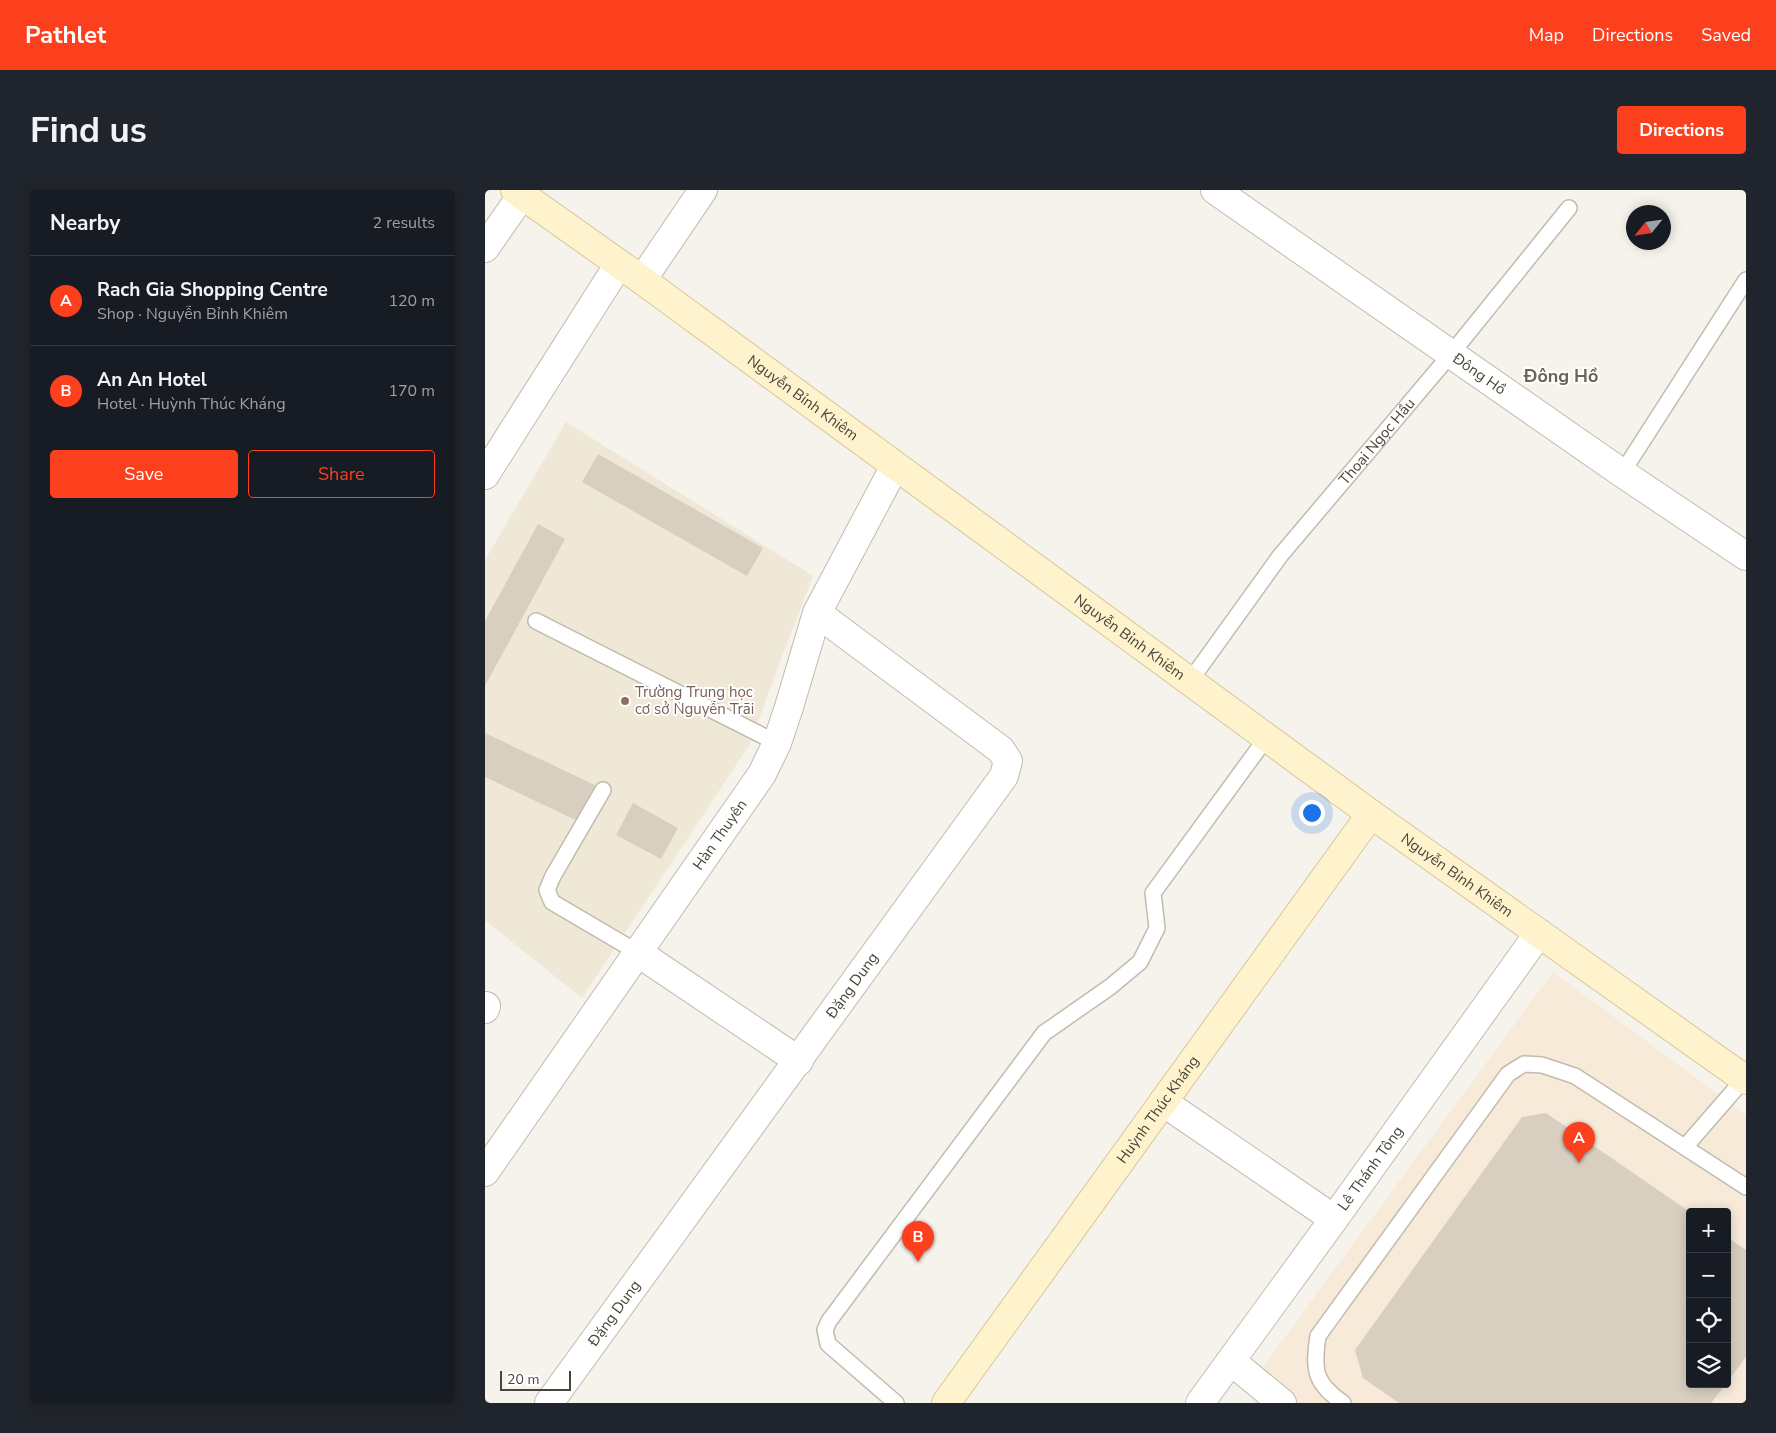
<!DOCTYPE html>
<html lang="en">
<head>
<meta charset="utf-8">
<style>
  body { margin:0; font-family:"Nunito Sans",sans-serif; background:#20242c; color:#f1f3f6 }
  .controls { position:absolute; right:15px; bottom:15px; display:grid; overflow:hidden; border-radius:5px; box-shadow:0 2px 12px #0003 }
  .controls button { width:45px; height:45px; display:grid; place-items:center; padding:0; border:0; border-bottom:1px solid #363941; background:#171b24; color:#f1f3f6; font:25px sans-serif }
  .compass { position:absolute; left:1141px; top:15px; width:45px; height:45px; border-radius:50%; background:#171b24; box-shadow:0 2px 12px #0003; rotate:240deg }
  .scale { position:absolute; left:15px; bottom:12px; width:71px; box-sizing:border-box; padding-left:5px; border:2px solid #4b4439; border-top:0; font-size:14px; line-height:18px; white-space:nowrap; color:#4b4439; -webkit-text-stroke:4px #fff; paint-order:stroke }
  .you { position:absolute; left:826px; top:622px; width:18px; height:18px; margin:-12px; border:4px solid #fff; border-radius:50%; background:#1a73e8; box-shadow:0 0 0 8px #1a73e833 }
  .badge { display:grid; place-items:center; width:32px; height:32px; border-radius:50%; background:#fc3f1d; color:#fff; font-size:16px; font-weight:700 }
  .pin { position:absolute; translate:-50% -41px; filter:drop-shadow(0 1px 2px #0008) }
  .pin::after { content:''; position:absolute; top:26px; width:18px; height:15px; background:inherit; clip-path:polygon(0 0,100% 0,50% 100%) }
  .list { margin:0; padding:0; list-style:none }
  h2 { display:flex; justify-content:space-between; align-items:center; height:65px; margin:0; padding:0 20px; font-size:21px }
  h2 small { font-size:16px; font-weight:400; color:#9ea1a6 }
  .list li { display:grid; grid-template-columns:32px 1fr auto; gap:15px; align-items:center; box-sizing:border-box; height:90px; padding:0 20px; border-top:1px solid #363941 }
  .list b { display:block; font-size:19px; white-space:nowrap }
  .list p { margin:0; font-size:16px; white-space:nowrap; color:#9ea1a6 }
  .list em { font-size:16px; font-style:normal; color:#9ea1a6 }
  .actions { display:flex; gap:10px; padding:15px 20px }
  .actions a { flex:1; padding:11px 0; border:1px solid #fc3f1d; border-radius:5px; text-align:center; font-size:18px; color:#fc3f1d }
  .actions .main { background:#fc3f1d; color:#fff }
  .icon { flex:none; width:28px; height:28px; fill:none; stroke:currentColor; stroke-width:2; stroke-linecap:round; stroke-linejoin:round }
  .map { position:relative; flex:none; width:1261px; height:1213px; overflow:hidden; border-radius:5px }
  header { display:flex; align-items:center; gap:30px; box-sizing:border-box; height:70px; padding:0 25px; background:#fc3f1d; color:#fff }
  header strong { font-size:24px }
  nav { display:flex; gap:28px; margin-inline-start:auto; font-size:18px }
  .intro { display:flex; align-items:center; justify-content:space-between; box-sizing:border-box; height:120px; padding:0 30px }
  h1 { margin:0; font-size:35px }
  .button { padding:12px 22px; border-radius:5px; background:#fc3f1d; color:#fff; font-size:18px; font-weight:700 }
  main { display:flex; gap:30px; padding:0 30px }
  aside { flex:1; background:#171b24; border-radius:5px; box-shadow:0 2px 12px #0003 }
  .map>svg:first-child { display:block }
</style>
</head>
<body>
<header>
<strong>Pathlet</strong>
<nav><a>Map</a><a>Directions</a><a>Saved</a></nav>
</header>
<div class="intro"><h1>Find us</h1><a class="button">Directions</a></div>
<main>
<aside>
<h2>Nearby<small>2 results</small></h2>
<ul class="list">
<li><span class="badge">A</span><div><b>Rach Gia Shopping Centre</b><p>Shop · Nguyễn Bỉnh Khiêm</p></div><em>120 m</em></li>
<li><span class="badge">B</span><div><b>An An Hotel</b><p>Hotel · Huỳnh Thúc Kháng</p></div><em>170 m</em></li>
</ul>
<div class="actions"><a class="main">Save</a><a>Share</a></div>
</aside>
<div class="map">
<svg width="1261" height="1213" viewBox="0 0 1261 1213">
  <rect width="100%" height="100%" fill="#f6f3ec"/>
  <!-- commercial -->
  <path fill="#f7ead8" fill-rule="evenodd" d="M1068 782 1261 925V1213H814L782 1190 778 1182 780 1174ZM1205 1022H1242V1194H1205Z"/>
  <!-- education -->
  <path fill="#efe8d6" d="M81 232 328 386 296 469 265 554 97 808 0 730V370Z"/>
  <!-- building -->
  <g fill="#d8cfc1">
    <path d="M113 264 278 358 262 386 97 292Z"/>
    <path d="M53 334 80 349 0 496V431Z"/>
    <path d="M0 543 114 597 97 633 0 587Z"/>
    <path d="M148 613 193 638 176 669 131 645Z"/>
    <path d="M1061 923 1205 1022V1194H1241L1226 1213H914L878 1188 870 1160 1037 927Z"/>
    <path d="M1242 1047 1261 1060V1167L1242 1192Z"/>
  </g>
  <g fill="none" stroke-linecap="round" stroke-linejoin="round">
    <defs>
      <g id="lane">
        <path d="M1137 283 1261 90"/>
        <path d="M51 431 292 553"/>
        <path id="s1" d="M705 491 795 366 966 164 1084 18"/>
        <path d="M118 600 68 686 62 700 67 712 152 762"/>
        <path d="M1200 957 1259 889"/>
        <path d="M411 1213 343 1154 340 1140 344 1131 559 843 625 797 655 772 672 738 668 703 782 547"/>
        <path d="M858 1213C829 1193 828 1180 833 1146L1023 884 1039 874 1057 875 1090 886 1261 997"/>
      </g>
      <g id="street">
        <path id="s2" d="M730 0 1137 283 1261 366"/>
        <path d="M0 58 37 5"/>
        <path d="M157 90 218 0"/>
        <path d="M0 285 134 74"/>
        <path d="M152 762 314 871"/>
        <path d="M0 819 1 816"/>
        <path d="M678 912 849 1029"/>
        <path id="s3" d="M0 982 277 584 292 553 304 517 332 423 410 276"/>
        <path d="M746 1171 797 1213"/>
        <path id="s4" d="M64 1213 519 586 523 571 516 560 332 423"/>
        <path id="s5" d="M715 1213 849 1029 1054 743"/>
      </g>
      <g id="secondary">
        <path id="s6" d="M30 0 157 90 886 624 1261 890"/>
        <path id="s7" d="M461 1213 886 624"/>
      </g>
    </defs>
    <!-- lane casing -->
    <use href="#lane" stroke="#c2bbae" stroke-width="18"/>
    <!-- street casing -->
    <use href="#street" stroke="#c2bbae" stroke-width="30"/>
    <!-- secondary casing -->
    <use href="#secondary" stroke="#d6c79b" stroke-width="30"/>
    <!-- lane -->
    <use href="#lane" stroke="#fff" stroke-width="15"/>
    <!-- street -->
    <use href="#street" stroke="#fff" stroke-width="28"/>
    <!-- secondary -->
    <use href="#secondary" stroke="#fff3cd" stroke-width="28"/>
  </g>
  <!-- markers -->
  <circle fill="#8d6e63" stroke="#fff" stroke-width="2" cx="140" cy="511" r="5"/>
  <g text-anchor="middle" dominant-baseline="central" stroke-width="4" stroke-linejoin="round" paint-order="stroke">
    <!-- street labels -->
    <g font-size="15" fill="#4b4439" stroke="#fff">
      <text stroke="none"><textPath href="#s2" startOffset="322">Đông Hồ</textPath></text>
      <text stroke="none"><textPath href="#s6" startOffset="355">Nguyễn Bỉnh Khiêm</textPath></text>
      <text stroke="none"><textPath href="#s1" startOffset="304">Thoại Ngọc Hầu</textPath></text>
      <text stroke="none"><textPath href="#s6" startOffset="760">Nguyễn Bỉnh Khiêm</textPath></text>
      <text stroke="none"><textPath href="#s3" startOffset="411">Hàn Thuyên</textPath></text>
      <text stroke="none"><textPath href="#s6" startOffset="1165">Nguyễn Bỉnh Khiêm</textPath></text>
      <text stroke="none"><textPath href="#s4" startOffset="516">Đặng Dung</textPath></text>
      <text stroke="none"><textPath href="#s7" startOffset="362">Huỳnh Thúc Kháng</textPath></text>
      <text stroke="none"><textPath href="#s5" startOffset="290">Lê Thánh Tông</textPath></text>
      <text stroke="none"><textPath href="#s4" startOffset="111">Đặng Dung</textPath></text>
    </g>
    <!-- education labels -->
    <g font-size="15" fill="#785e54" stroke="#fff" text-anchor="start">
      <text x="150" y="502">Trường Trung học<tspan x="150" dy="17">cơ sở Nguyễn Trãi</tspan></text>
    </g>
    <!-- quarter labels -->
    <g font-size="18" font-weight="bold" fill="#6e6250" stroke="#fff">
      <text x="1076" y="186">Đông Hồ</text>
    </g>
  </g>
</svg>
<div class="controls">
<button>+</button>
<button>−</button>
<button><svg class="icon" aria-label="locate" viewBox="0 0 24 24"><circle cx="12" cy="12" r="6"/><path d="M12 2v4M12 18v4M2 12h4M18 12h4"/></svg></button>
<button><svg class="icon" aria-label="layers" viewBox="0 0 24 24"><path d="M12 4l9 5-9 5-9-5zM3 14l9 5 9-5"/></svg></button>
</div>
<svg class="compass" viewBox="-18 -18 36 36"><path d="M0-13l5 13h-10z" fill="#e53935"/><path d="M0 13l5-13h-10z" fill="#9ea1a6"/></svg>
<div class="scale">20 m</div>
<div class="you"></div>
<div class="pin badge" style="left:1094px;top:973px">A</div>
<div class="pin badge" style="left:433px;top:1072px">B</div>
</div>
</main>
</body>
</html>
